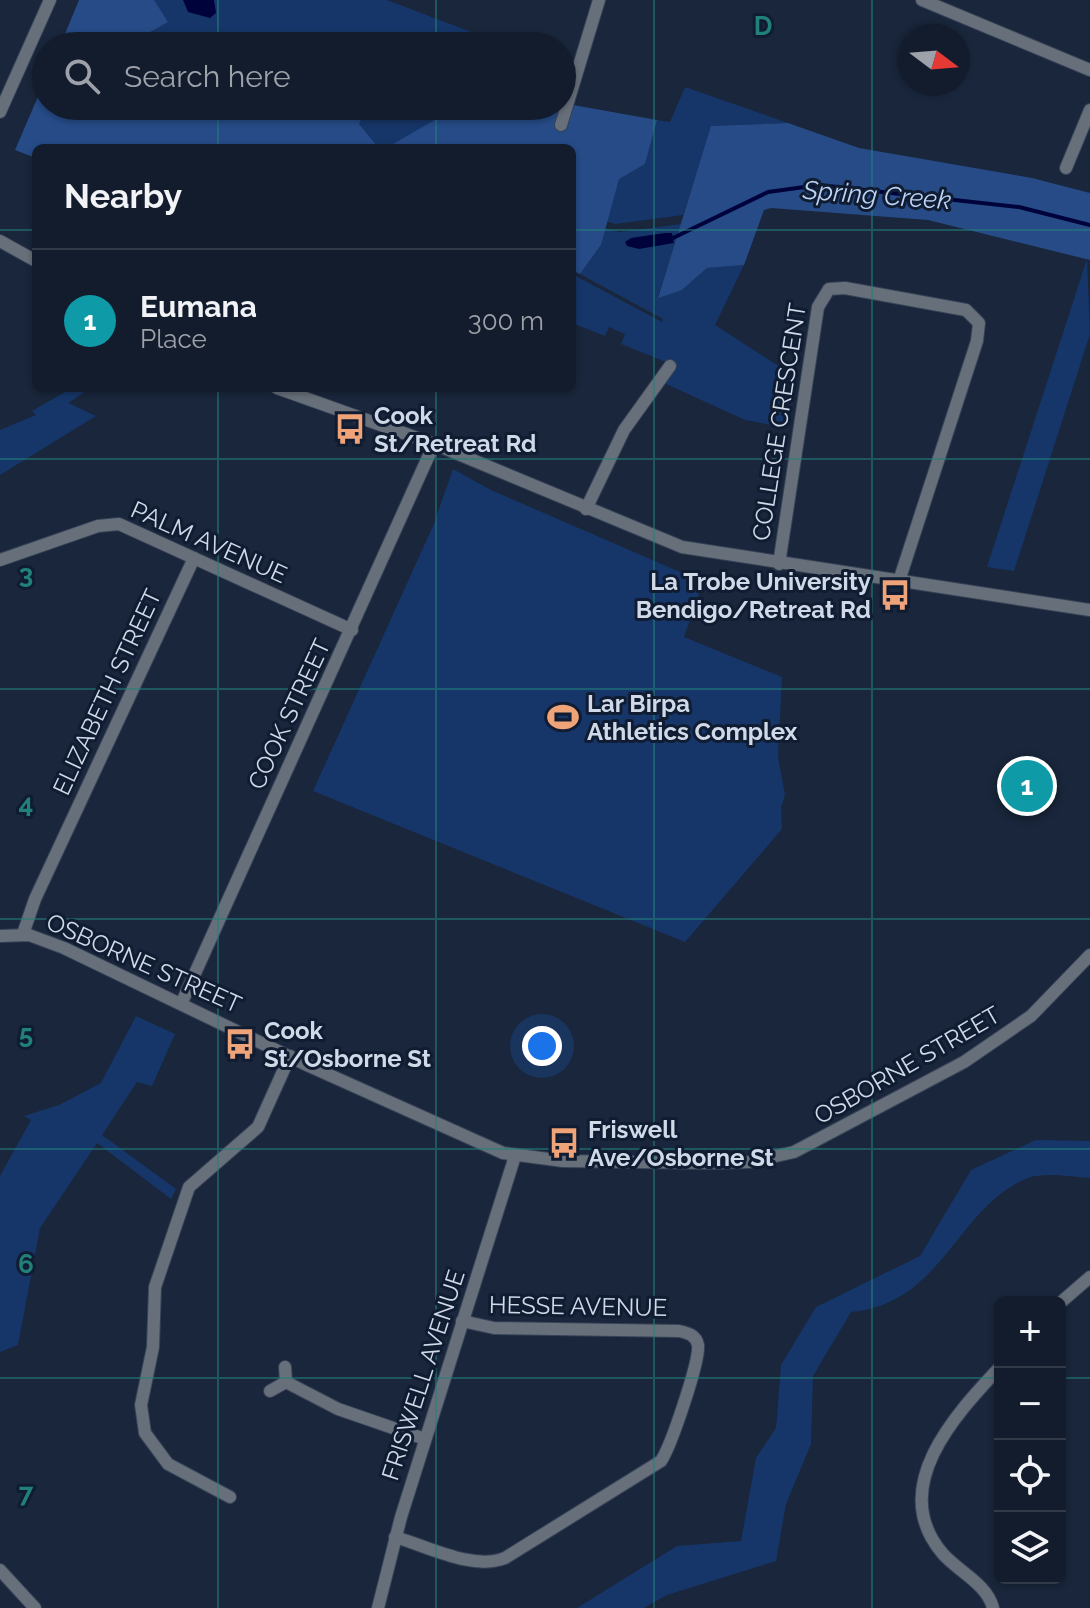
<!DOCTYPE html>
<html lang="en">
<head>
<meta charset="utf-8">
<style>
  body { margin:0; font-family:Raleway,sans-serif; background:#1c2534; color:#f1f3f6 }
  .controls { position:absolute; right:24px; bottom:24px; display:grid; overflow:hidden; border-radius:12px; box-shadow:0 2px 6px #0004 }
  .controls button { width:72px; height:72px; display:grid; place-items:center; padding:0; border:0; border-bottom:2px solid #323a48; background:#131c2c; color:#f1f3f6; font:40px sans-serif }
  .compass { position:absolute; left:898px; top:24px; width:72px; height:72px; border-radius:50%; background:#131c2c; box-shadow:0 2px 6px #0004; rotate:106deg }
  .you { position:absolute; left:542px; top:1046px; width:28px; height:28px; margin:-20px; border:6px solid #fff; border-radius:50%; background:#1a73e8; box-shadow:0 0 0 12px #1a73e833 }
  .badge { display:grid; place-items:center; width:52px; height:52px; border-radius:50%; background:#efa378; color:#fff; font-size:26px; font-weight:700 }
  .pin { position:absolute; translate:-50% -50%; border:4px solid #fff; box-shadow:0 2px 8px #0006 }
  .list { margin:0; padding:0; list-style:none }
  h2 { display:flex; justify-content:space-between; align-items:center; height:104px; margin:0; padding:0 32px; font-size:34px }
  h2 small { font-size:26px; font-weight:400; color:#9da1a9 }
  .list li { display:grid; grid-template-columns:52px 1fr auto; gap:24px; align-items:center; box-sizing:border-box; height:144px; padding:0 32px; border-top:2px solid #323a48 }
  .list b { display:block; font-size:30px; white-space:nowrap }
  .list p { margin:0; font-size:26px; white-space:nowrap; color:#9da1a9 }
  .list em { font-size:26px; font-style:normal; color:#9da1a9 }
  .icon { flex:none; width:44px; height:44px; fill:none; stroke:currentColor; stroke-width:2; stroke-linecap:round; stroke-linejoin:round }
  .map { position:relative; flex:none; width:1090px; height:1608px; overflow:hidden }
  .search { position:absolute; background:#131c2c; box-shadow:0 2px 6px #0004; left:32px; top:32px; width:544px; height:88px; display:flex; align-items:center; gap:20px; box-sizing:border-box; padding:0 28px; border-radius:44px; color:#9da1a9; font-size:30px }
  .panel { position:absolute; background:#131c2c; box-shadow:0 2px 6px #0004; left:32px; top:144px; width:544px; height:248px; border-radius:12px }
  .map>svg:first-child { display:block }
</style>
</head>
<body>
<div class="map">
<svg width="1090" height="1608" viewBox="0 0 1090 1608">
  <rect width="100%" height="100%" fill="#19263b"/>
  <!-- green -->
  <g fill="#163669">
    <path d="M152 0H387L508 46H126L168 22Z"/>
    <path d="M685 87 788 123 712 126 683 215 615 224 606 221 619 178 645 164 657 120 670 122Z"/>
    <path d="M367 106H447L444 115 386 148H379L359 124Z"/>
    <path d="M681 224 658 297 682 290 707 268 744 265 715 325 780 367 791 370 782 427 745 420 664 383 676 366 621 344 625 334 609 327 605 336 572 323V274L662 322 663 319 580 274 601 245 604 228 620 232Z"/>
    <path d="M1087 259 1090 334 1014 571 987 567Z"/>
    <path d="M72 388H91L68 403 96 416 0 475V430L36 415 32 411Z"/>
    <path d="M453 469 491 490 703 582 684 637 782 677 778 757 785 795 781 807 782 829 685 942 313 791 433 526Z"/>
    <path d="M136 1016 175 1034 152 1086 137 1082 102 1135 176 1189 171 1199 97 1143 40 1228 18 1345 0 1352V1176L31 1120 24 1116 59 1105 101 1083Z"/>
    <path d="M1036 1140 1090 1141V1178C1072 1177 1045 1172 1028 1178 957 1206 943 1304 851 1312L813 1376 811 1444 786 1504 776 1561 667 1595 644 1608H577L677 1546 741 1541 756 1458 776 1428 781 1365 816 1307 920 1256 971 1170Z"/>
  </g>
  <!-- forest -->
  <g fill="#264b87">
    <path d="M79 0H154L168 22 126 46H60Z"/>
    <path d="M46 78V106H367L359 124 379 148H36V158L15 150Z"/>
    <path d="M562 103 657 120 645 164 619 179 601 245 580 274 572 270V148H386L443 115 447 106H562Z"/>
    <path d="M788 123 859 148 1032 178 1090 193V260L928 220 771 208 764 210 744 265 707 268 682 290 658 298 711 126Z"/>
  </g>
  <!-- water -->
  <g fill="#00033b">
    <path d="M183 0H214L216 13 210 18 188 12Z"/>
    <path d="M665 233H672L674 243 639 249 627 246 625 242 631 238Z"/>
  </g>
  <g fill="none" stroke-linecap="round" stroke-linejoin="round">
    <!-- stream -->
    <path stroke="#00033b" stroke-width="4" d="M673 238 768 192 819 185 1019 207 1090 225"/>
    <defs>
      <g id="minor">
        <path d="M922 0 1090 70"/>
        <path d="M0 112 50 0"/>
        <path d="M561 125 599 0"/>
        <path d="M1066 168 1090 110"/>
        <path d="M0 241 36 261"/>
        <path d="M277 388 434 444 682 547 1090 610"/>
        <path d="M586 509 624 430 670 366"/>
        <path d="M0 560 98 526 119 524 352 630"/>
        <path d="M779 564 818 307 829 289 845 288 966 310 979 323 977 341 899 581"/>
        <path d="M23 934 35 899 194 558"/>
        <path d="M0 936 29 935 64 948 307 1065 503 1153 563 1161 707 1163 749 1162 794 1152 964 1062 1031 1016 1090 955"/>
        <path d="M182 1002 434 444"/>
        <path d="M1060 1303 1090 1277"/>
        <path d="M286 1382 338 1409 425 1439"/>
        <path d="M270 1391 286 1382 285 1367"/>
        <path d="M230 1497 168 1464 145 1433 141 1405 153 1347 155 1287 189 1187 258 1127 290 1056"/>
        <path d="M395 1537C427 1546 473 1571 505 1558L661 1461C671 1446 700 1361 698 1345 696 1335 688 1333 679 1331L494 1328 462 1321"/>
        <path d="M0 1570 35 1608"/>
        <path d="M378 1608 401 1517 515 1156"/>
        <path d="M993 1608C987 1584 959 1572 943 1554 886 1488 956 1414 1000 1367"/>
      </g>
    </defs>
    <!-- minor casing -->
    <use href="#minor" stroke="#364357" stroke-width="14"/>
    <!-- minor -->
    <use href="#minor" stroke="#676f7a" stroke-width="12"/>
  </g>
  <!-- grid -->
  <path fill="none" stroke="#22807a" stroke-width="2" stroke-opacity="0.55" d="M218 0V46M436 0V46M654 0V1608M872 0V1608M218 106V148M436 106V148M0 230H36M572 230H1090M218 388V1608M436 388V1608M0 459H1090M0 689H1090M0 919H1090M0 1149H1090M0 1378H1000M1060 1378H1090"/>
  <!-- icons -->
  <defs>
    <symbol id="bus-bare" viewBox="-9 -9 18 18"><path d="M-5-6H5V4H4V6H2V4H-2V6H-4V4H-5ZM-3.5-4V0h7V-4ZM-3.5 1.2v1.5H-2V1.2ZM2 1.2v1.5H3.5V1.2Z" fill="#efa378" stroke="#101c31" stroke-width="2.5" paint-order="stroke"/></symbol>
    <symbol id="stadium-bare" viewBox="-9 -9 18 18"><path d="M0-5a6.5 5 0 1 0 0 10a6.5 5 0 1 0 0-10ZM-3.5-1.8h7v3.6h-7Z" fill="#efa378" stroke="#101c31" stroke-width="2.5" paint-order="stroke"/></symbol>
  </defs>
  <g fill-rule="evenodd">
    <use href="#bus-bare" x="328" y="407" width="44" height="44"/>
    <use href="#bus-bare" x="873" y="573" width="44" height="44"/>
    <use href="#stadium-bare" x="541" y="695" width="44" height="44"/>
    <use href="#bus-bare" x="218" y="1022" width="44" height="44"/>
    <use href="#bus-bare" x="542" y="1121" width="44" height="44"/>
  </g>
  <g text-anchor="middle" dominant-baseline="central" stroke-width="6" stroke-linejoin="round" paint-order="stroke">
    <!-- poi labels -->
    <g font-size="24" font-weight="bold" fill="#d0d9e8" stroke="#101c31" text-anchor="start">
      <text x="374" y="415">Cook<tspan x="374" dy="28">St/Retreat Rd</tspan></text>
      <text x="871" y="581" text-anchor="end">La Trobe University<tspan x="871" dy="28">Bendigo/Retreat Rd</tspan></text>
      <text x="587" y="703">Lar Birpa<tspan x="587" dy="28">Athletics Complex</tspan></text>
      <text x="264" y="1030">Cook<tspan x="264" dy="28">St/Osborne St</tspan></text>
      <text x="588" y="1129">Friswell<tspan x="588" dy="28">Ave/Osborne St</tspan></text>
    </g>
    <!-- street labels -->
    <g font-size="24" fill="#d0d9e8" stroke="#101c31">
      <text transform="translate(779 422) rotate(-81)">COLLEGE CRESCENT</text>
      <text transform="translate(209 542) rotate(24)">PALM AVENUE</text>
      <text transform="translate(107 692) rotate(-65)">ELIZABETH STREET</text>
      <text transform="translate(289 714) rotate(-65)">COOK STREET</text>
      <text transform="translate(144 963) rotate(24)">OSBORNE STREET</text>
      <text transform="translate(907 1065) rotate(-30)">OSBORNE STREET</text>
      <text transform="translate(578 1306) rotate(1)">HESSE AVENUE</text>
      <text transform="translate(423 1375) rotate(-72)">FRISWELL AVENUE</text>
    </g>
    <!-- water labels -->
    <g font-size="26" font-style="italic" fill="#bcd2f6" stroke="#101c31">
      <text transform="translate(877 195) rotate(4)">Spring Creek</text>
    </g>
  </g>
  <g font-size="26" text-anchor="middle" font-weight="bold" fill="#22807a" stroke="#101c31" stroke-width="6" stroke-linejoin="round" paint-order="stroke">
    <text x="763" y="35">D</text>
    <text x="26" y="583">3</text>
    <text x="26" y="813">4</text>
    <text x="26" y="1043">5</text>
    <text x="26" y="1273">6</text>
    <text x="26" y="1502">7</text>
  </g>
</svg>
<div class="controls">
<button>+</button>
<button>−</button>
<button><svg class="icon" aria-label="locate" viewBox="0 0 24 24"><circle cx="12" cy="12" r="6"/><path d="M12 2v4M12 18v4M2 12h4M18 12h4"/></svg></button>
<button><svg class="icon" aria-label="layers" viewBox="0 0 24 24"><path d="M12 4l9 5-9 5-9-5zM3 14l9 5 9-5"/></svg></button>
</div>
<svg class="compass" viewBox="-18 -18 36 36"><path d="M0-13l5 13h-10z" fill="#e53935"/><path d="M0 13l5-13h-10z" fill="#9da1a9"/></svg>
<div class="you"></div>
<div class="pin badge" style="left:1027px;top:786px;background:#0f9aa8">1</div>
<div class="search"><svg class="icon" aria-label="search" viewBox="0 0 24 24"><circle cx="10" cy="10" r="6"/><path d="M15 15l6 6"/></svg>Search here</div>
<section class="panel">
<h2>Nearby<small></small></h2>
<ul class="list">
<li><span class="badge" style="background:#0f9aa8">1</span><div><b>Eumana</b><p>Place</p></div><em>300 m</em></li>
</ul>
</section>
</div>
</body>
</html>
